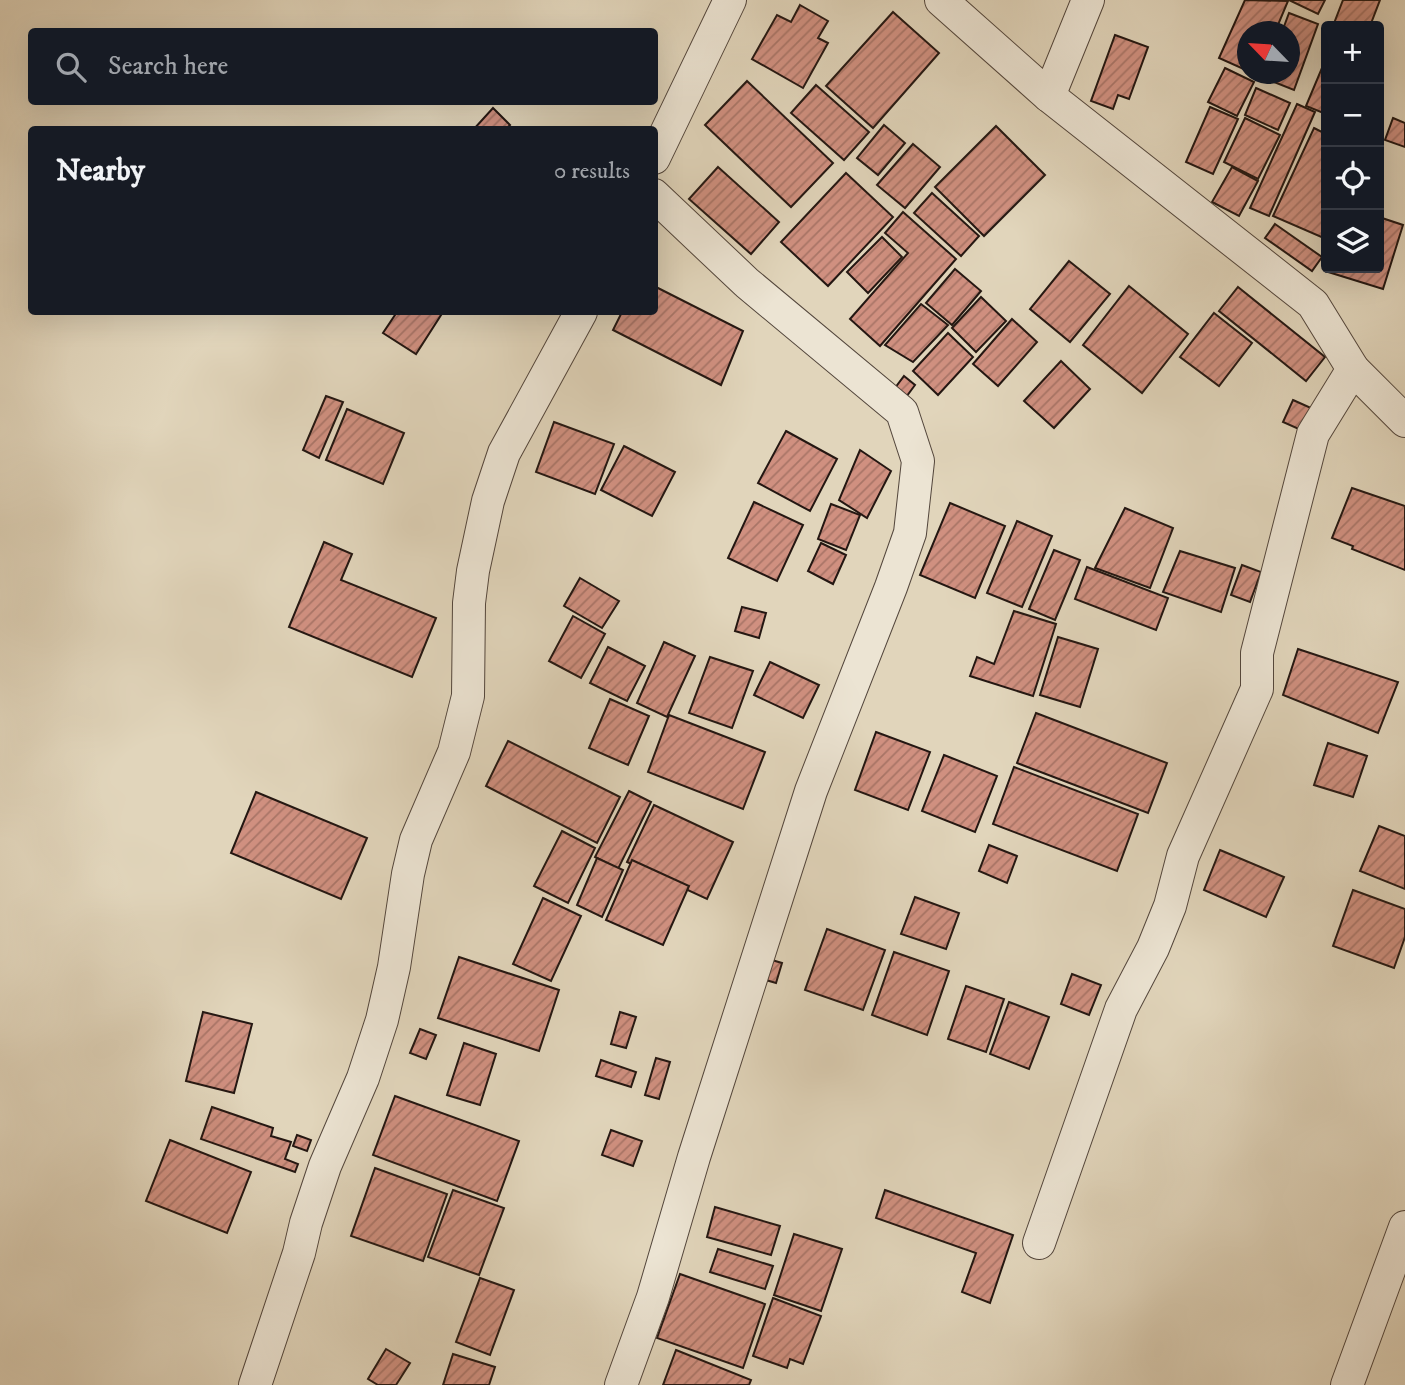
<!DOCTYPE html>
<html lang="en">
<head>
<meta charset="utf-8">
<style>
  body { margin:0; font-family:"IM FELL DW Pica",serif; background:#20242c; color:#f1f3f6 }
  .controls { position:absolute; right:21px; top:21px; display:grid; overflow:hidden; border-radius:7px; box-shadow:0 7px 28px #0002 }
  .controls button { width:63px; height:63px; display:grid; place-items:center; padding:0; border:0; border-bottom:2px solid #363941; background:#171b24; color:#f1f3f6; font:35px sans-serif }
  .compass { position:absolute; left:1237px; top:21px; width:63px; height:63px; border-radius:50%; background:#171b24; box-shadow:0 7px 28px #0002; rotate:295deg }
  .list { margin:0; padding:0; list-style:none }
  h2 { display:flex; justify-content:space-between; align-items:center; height:91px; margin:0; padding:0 28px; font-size:30px }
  h2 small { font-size:23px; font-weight:400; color:#9ea1a6 }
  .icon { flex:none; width:38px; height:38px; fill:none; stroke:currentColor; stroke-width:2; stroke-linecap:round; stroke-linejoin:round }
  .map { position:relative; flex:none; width:1405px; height:1385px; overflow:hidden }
  .search { position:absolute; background:#171b24; box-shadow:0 7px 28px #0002; left:28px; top:28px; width:630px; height:77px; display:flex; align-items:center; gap:18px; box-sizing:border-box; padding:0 24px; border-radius:7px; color:#9ea1a6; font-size:26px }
  .panel { position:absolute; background:#171b24; box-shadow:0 7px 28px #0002; left:28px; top:126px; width:630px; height:189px; border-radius:7px }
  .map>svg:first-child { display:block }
</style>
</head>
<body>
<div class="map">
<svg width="1405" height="1385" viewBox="0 0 1405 1385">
  <defs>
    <pattern id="building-hatch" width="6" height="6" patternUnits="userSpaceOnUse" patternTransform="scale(1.75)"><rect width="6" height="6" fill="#d09080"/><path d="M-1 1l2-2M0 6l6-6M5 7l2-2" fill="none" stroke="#a97567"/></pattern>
  </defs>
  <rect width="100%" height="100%" fill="#e1d5bb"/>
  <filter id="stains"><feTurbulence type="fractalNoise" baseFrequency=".00286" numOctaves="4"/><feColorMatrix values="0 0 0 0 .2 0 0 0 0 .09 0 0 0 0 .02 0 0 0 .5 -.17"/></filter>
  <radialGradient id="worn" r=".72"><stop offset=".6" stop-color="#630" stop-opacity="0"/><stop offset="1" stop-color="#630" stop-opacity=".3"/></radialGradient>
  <!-- building -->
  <g fill="url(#building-hatch)" stroke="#241712" stroke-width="2">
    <path d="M1245 0 1288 1 1275 32H1248V71L1219 58Z"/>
    <path d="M1289 0H1325L1318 14Z"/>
    <path d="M1343 0H1380L1370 26H1333Z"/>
    <path d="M800 5 828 21 818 38 828 43 803 88 752 59 777 15 791 22Z"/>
    <path d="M893 12 939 53 873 128 826 86Z"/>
    <path d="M1289 13 1318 24 1294 90 1264 78 1266 74H1290V32H1282Z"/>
    <path d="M1115 35 1148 47 1129 99 1118 95 1113 109 1091 101Z"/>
    <path d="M1324 63 1326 64V114L1306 106Z"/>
    <path d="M1225 68 1254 82 1237 116 1208 102Z"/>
    <path d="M747 81 833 163 791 207 705 125Z"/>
    <path d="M816 85 869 132 844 160 791 113Z"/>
    <path d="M1256 88 1290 103 1278 130 1245 115Z"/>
    <path d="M1297 104 1315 112 1269 216 1250 208Z"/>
    <path d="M1210 107 1238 119 1213 174 1186 162Z"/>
    <path d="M493 108 510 125 505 130H473Z"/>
    <path d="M1245 118 1280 135 1258 179 1224 162Z"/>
    <path d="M1393 118 1405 123V147L1385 140Z"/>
    <path d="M884 125 905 143 878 175 857 158Z"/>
    <path d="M996 126 1045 175 984 236 935 187Z"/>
    <path d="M1314 128 1326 134V239L1273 216Z"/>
    <path d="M913 144 940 167 905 208 877 185Z"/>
    <path d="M718 167 779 222 751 254 689 199Z"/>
    <path d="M1232 167 1258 181 1239 216 1212 202Z"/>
    <path d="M846 173 893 217 828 286 781 242Z"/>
    <path d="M932 193 979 236 961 256 914 213Z"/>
    <path d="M903 212 956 259 880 346 850 319 908 253 885 233Z"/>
    <path d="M1379 217 1403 225 1383 289 1325 271 1326 267 1379 268Z"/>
    <path d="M1275 224 1322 257 1312 271 1265 238Z"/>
    <path d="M882 237 902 257 868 293 847 272Z"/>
    <path d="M1069 261 1110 294 1070 342 1030 309Z"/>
    <path d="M955 269 981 291 952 325 926 303Z"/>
    <path d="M654 286 743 331 721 385 613 330 622 312H654Z"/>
    <path d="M1129 286 1188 334 1142 393 1083 345Z"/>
    <path d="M1238 287 1325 357 1306 381 1219 311Z"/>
    <path d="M981 297 1006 321 976 352 952 328Z"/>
    <path d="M921 304 948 325 913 362 885 345Z"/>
    <path d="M397 312H443L416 354 383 333Z"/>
    <path d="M1214 313 1252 343 1219 386 1180 357Z"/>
    <path d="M1012 319 1037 342 998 386 973 364Z"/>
    <path d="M948 333 973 357 938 395 913 371Z"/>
    <path d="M1061 361 1090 389 1054 428 1024 401Z"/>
    <path d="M904 376 915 385 901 404 889 396Z"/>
    <path d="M326 396 343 402 319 458 303 450Z"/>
    <path d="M1293 400 1311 408 1301 430 1283 422Z"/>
    <path d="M347 409 404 433 383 484 326 460Z"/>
    <path d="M554 422 614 444 595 494 536 472Z"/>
    <path d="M786 431 837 459 810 511 758 483Z"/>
    <path d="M624 446 675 472 652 516 601 490Z"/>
    <path d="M860 450 891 471 867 518 839 500Z"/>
    <path d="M1352 488 1405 506V570L1352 549 1353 546 1332 538Z"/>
    <path d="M754 502 803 525 777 581 728 558Z"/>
    <path d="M950 503 1005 526 975 598 920 575Z"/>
    <path d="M831 504 860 515 846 550 818 539Z"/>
    <path d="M1125 508 1173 528 1150 588 1095 568Z"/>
    <path d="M1017 521 1052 536 1022 607 987 593Z"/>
    <path d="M324 542 352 554 341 580 436 618 412 677 289 627Z"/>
    <path d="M821 543 846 555 833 584 808 571Z"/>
    <path d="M1054 550 1080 560 1055 620 1029 609Z"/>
    <path d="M1180 551 1235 568 1221 612 1163 592Z"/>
    <path d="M1242 565 1261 572 1250 602 1231 595Z"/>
    <path d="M1087 567 1168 598 1156 630 1075 599Z"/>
    <path d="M580 578 619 601 602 628 564 606Z"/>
    <path d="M742 607 766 613 759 638 735 631Z"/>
    <path d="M1014 611 1056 624 1033 696 970 676 977 657 994 664Z"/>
    <path d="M573 616 605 634 581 678 549 661Z"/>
    <path d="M1058 637 1098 649 1080 707 1040 695Z"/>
    <path d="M664 642 695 656 667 717 637 703Z"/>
    <path d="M608 647 645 666 627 701 590 683Z"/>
    <path d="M1298 649 1398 682 1378 733 1283 695Z"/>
    <path d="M710 657 753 671 732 728 689 713Z"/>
    <path d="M770 662 819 685 803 718 754 695Z"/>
    <path d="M610 699 649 716 628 765 589 748Z"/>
    <path d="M1036 713 1167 763 1148 813 1017 763Z"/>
    <path d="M669 715 765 752 743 809 648 772Z"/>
    <path d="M876 732 930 752 908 810 855 790Z"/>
    <path d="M508 741 620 797 597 843 486 786Z"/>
    <path d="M1328 743 1367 756 1353 797 1314 785Z"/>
    <path d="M944 755 997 776 975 832 922 811Z"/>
    <path d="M1014 767 1138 814 1117 871 993 824Z"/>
    <path d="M629 791 651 802 618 869 595 857Z"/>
    <path d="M256 792 367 838 341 899 231 853Z"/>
    <path d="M654 805 733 842 707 899 627 862Z"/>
    <path d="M1379 826 1405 836V889L1360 871Z"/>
    <path d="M562 831 595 848 568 903 534 886Z"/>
    <path d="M989 845 1017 856 1007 883 979 871Z"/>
    <path d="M1220 850 1284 877 1266 917 1204 890Z"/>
    <path d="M597 858 623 870 602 917 577 905Z"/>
    <path d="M632 860 689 886 663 945 606 920Z"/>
    <path d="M1353 890 1405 909V937L1394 968 1333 946Z"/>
    <path d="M915 897 959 913 946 949 901 934Z"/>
    <path d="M543 898 581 916 551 981 513 964Z"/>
    <path d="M827 929 885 950 863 1010 805 990Z"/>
    <path d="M894 952 949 971 927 1035 872 1015Z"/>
    <path d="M459 957 559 990 539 1051 438 1018Z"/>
    <path d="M765 958 782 963 776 983 759 978Z"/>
    <path d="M1072 974 1101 985 1089 1015 1061 1004Z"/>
    <path d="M966 986 1004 999 986 1052 948 1039Z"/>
    <path d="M1009 1002 1049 1017 1029 1069 990 1054Z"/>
    <path d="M203 1012 252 1024 234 1093 186 1081Z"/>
    <path d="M620 1012 636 1017 626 1048 611 1044Z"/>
    <path d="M420 1029 436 1035 426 1059 410 1053Z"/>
    <path d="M464 1043 496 1054 480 1105 447 1095Z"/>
    <path d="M656 1058 670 1062 659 1099 645 1095Z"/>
    <path d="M601 1060 636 1072 631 1087 596 1076Z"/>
    <path d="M395 1096 519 1141 497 1201 373 1155Z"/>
    <path d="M212 1107 273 1128 271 1136 291 1142 285 1159 298 1164 295 1172 201 1139Z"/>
    <path d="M611 1130 642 1141 633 1166 602 1155Z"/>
    <path d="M297 1135 311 1140 307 1151 293 1146Z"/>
    <path d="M170 1140 251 1172 227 1233 146 1201Z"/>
    <path d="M375 1168 447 1194 423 1261 351 1236Z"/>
    <path d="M453 1190 504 1208 479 1275 428 1257Z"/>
    <path d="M885 1190 1013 1235 990 1303 962 1292 976 1253 876 1218Z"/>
    <path d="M715 1207 780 1226 771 1255 707 1237Z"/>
    <path d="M794 1234 842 1249 821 1311 774 1295Z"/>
    <path d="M718 1249 773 1266 765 1289 710 1272Z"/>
    <path d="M680 1274 765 1304 743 1368 657 1338Z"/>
    <path d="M480 1278 514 1290 490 1355 456 1342Z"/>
    <path d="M773 1298 821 1316 803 1364 790 1359 787 1368 753 1356Z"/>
    <path d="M386 1349 410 1363 396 1385H378L368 1379Z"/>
    <path d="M676 1350 751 1380 749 1385H663Z"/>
    <path d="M453 1354 495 1367 489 1385H443Z"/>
  </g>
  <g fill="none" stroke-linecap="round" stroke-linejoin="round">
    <defs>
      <g id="minor">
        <path d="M941 0 1049 96 1313 304 1353 369 1405 421"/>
        <path d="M1049 96 1088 0"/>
        <path d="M654 158 730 0"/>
        <path d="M1039 1243 1121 1009 1153 948 1170 906 1183 856 1257 689V653L1313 434 1353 369"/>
        <path d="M255 1385 299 1253 306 1223 325 1166 363 1078 382 1020 394 967 408 874 416 840 454 752 468 696 469 603 473 571 488 501 504 453 581 312"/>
        <path d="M621 1385 653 1297 694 1157 811 791 891 587 910 533 918 461 902 412 747 283 654 195"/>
        <path d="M1347 1385 1405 1227"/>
      </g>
    </defs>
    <!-- minor casing -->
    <use href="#minor" stroke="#53463c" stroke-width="34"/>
    <!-- minor -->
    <use href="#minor" stroke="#ece4d3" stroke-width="32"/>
  </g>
  <rect width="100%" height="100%" filter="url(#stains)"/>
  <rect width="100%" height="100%" fill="url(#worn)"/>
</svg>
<div class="controls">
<button>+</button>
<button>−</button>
<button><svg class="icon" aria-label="locate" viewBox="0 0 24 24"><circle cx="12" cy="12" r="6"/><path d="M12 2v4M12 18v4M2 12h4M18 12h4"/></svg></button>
<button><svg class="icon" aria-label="layers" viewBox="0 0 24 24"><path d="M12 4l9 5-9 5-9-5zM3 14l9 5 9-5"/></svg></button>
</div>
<svg class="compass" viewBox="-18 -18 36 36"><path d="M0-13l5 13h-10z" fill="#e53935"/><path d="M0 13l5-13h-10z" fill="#9ea1a6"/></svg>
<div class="search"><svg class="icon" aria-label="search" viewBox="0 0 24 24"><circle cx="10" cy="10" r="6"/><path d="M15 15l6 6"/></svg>Search here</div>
<section class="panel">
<h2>Nearby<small>0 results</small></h2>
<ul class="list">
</ul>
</section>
</div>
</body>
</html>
